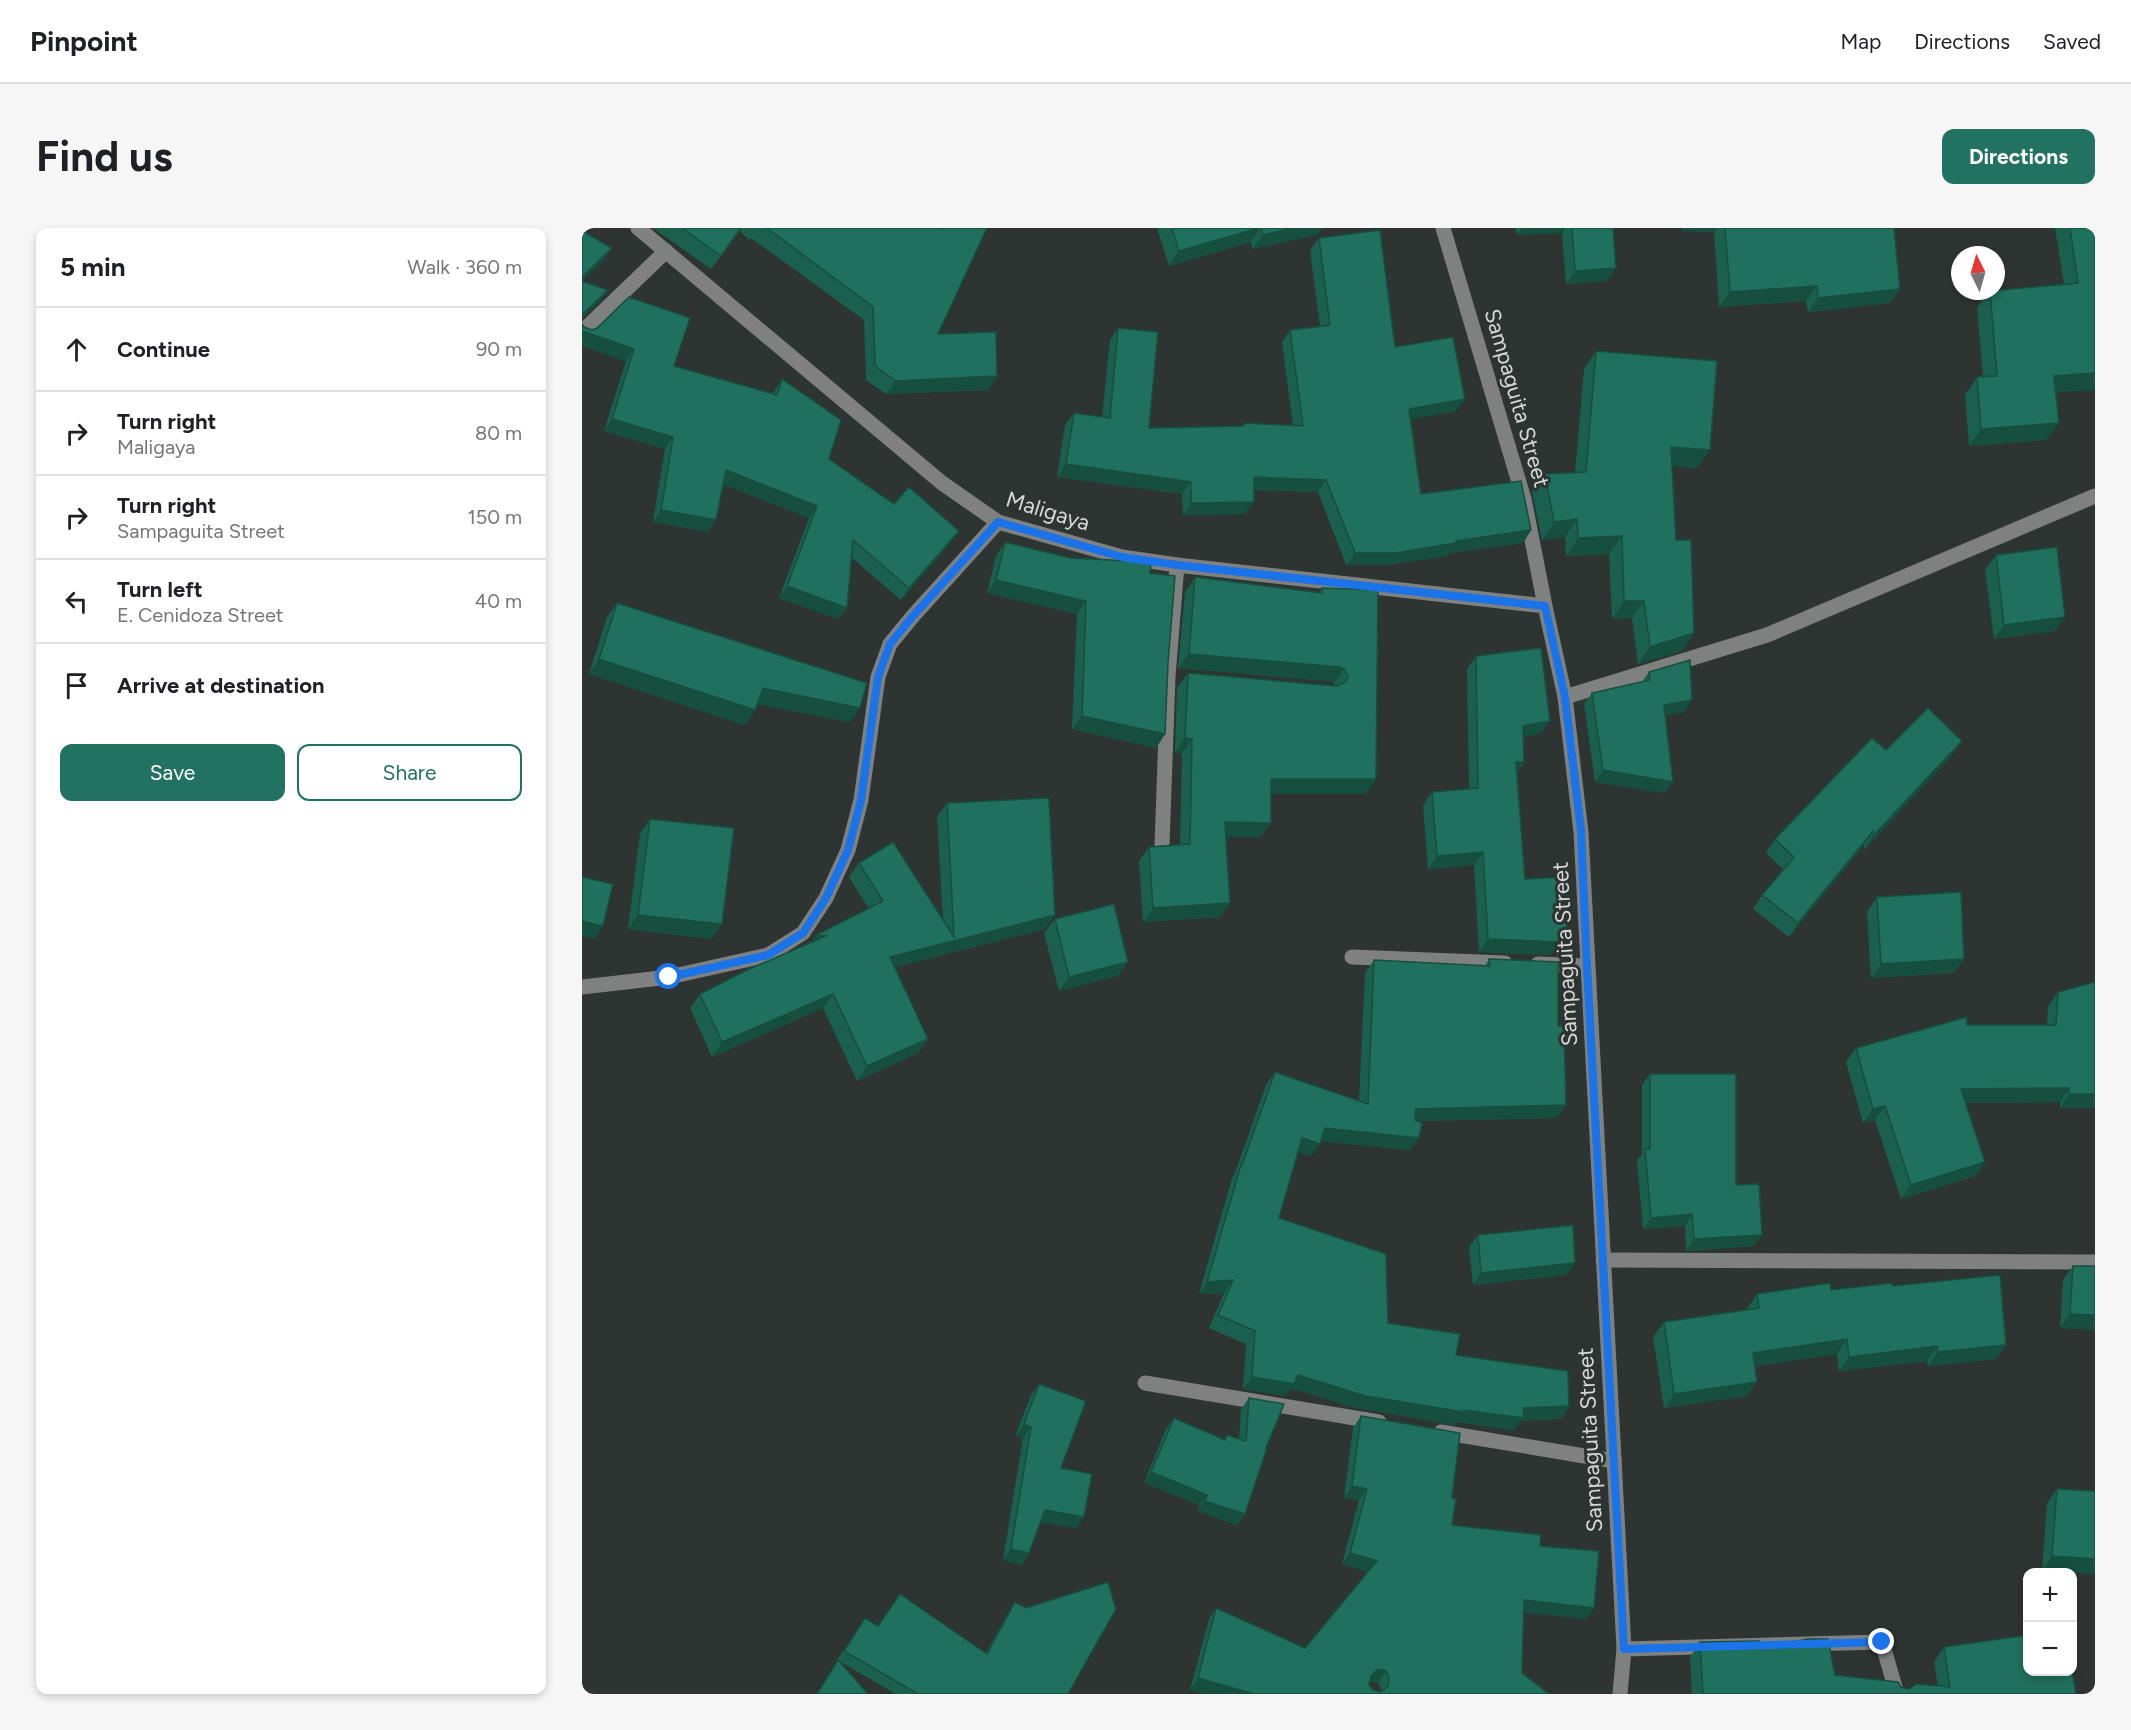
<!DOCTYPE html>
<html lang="en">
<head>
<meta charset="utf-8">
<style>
  body { margin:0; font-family:Figtree,sans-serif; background:#f6f6f6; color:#202124 }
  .controls { position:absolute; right:18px; bottom:18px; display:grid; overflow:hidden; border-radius:12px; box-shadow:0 3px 9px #0003 }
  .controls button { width:54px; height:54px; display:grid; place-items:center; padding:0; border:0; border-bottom:2px solid #e0e0e0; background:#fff; color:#202124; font:30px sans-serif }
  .compass { position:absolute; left:1369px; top:18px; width:54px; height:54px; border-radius:50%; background:#fff; box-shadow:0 3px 9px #0003; rotate:355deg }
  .stop { position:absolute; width:18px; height:18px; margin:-14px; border:4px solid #1a73e8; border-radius:50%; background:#fff }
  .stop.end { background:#1a73e8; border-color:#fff; box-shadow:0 2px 6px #0008 }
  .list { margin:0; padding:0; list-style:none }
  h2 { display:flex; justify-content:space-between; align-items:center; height:78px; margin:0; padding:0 24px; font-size:26px }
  h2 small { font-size:20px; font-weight:400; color:#757577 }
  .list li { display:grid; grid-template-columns:39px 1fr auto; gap:18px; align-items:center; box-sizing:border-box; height:84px; padding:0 24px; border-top:2px solid #e0e0e0 }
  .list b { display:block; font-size:22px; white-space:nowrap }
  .list p { margin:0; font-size:20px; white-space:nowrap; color:#757577 }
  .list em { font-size:20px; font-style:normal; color:#757577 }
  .actions { display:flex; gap:12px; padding:18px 24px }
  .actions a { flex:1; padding:14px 0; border:2px solid #227262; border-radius:12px; text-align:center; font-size:21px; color:#227262 }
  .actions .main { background:#227262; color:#fff }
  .icon { flex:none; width:33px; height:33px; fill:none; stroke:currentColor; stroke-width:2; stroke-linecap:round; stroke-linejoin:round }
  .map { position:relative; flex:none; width:1513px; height:1466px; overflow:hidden; border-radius:12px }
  header { display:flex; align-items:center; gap:36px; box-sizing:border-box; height:84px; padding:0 30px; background:#fff; border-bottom:2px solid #e0e0e0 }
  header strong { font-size:28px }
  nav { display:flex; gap:33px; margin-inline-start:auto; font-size:21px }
  .intro { display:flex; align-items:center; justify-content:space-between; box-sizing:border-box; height:144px; padding:0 36px }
  h1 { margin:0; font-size:42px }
  .button { padding:15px 27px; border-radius:12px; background:#227262; color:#fff; font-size:21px; font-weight:700 }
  main { display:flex; gap:36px; padding:0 36px }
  aside { flex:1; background:#fff; border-radius:12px; box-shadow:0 3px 9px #0003 }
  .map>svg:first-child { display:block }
</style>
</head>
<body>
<header>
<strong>Pinpoint</strong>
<nav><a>Map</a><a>Directions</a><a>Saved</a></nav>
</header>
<div class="intro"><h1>Find us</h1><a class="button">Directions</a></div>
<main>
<aside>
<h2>5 min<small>Walk · 360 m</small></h2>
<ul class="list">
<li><svg class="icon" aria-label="ahead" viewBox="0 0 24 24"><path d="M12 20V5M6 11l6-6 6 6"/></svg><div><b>Continue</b></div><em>90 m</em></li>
<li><svg class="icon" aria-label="right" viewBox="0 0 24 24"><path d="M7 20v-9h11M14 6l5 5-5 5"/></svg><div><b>Turn right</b><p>Maligaya</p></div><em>80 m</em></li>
<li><svg class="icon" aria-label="right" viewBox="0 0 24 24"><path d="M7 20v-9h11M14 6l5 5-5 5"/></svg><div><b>Turn right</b><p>Sampaguita Street</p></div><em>150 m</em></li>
<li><svg class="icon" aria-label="left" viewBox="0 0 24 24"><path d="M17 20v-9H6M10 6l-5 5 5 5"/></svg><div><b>Turn left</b><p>E. Cenidoza Street</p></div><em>40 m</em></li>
<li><svg class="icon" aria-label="arrive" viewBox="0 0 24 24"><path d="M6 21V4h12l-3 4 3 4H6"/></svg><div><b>Arrive at destination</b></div></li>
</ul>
<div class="actions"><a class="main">Save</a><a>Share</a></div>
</aside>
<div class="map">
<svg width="1513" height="1466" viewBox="0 0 1513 1466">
  <rect width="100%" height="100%" fill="#2d3431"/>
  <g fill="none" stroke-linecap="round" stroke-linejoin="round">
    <!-- minor -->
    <g stroke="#7e8180" stroke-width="15">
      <path d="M56 0 360 255 416 294 540 329 595 337 963 378"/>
      <path d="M861 0 942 271 963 378 983 469 999 604 1042 1421 1038 1466"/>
      <path d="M0 104 84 23"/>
      <path d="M983 469 1185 407 1513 268"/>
      <path d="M580 617 586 449 595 337"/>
      <path d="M770 729 923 735"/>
      <path d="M956 736 1005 738"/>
      <path d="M0 759 87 749 186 727 221 705 244 670 266 622 279 572 296 449 308 416 331 388 416 294"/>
      <path d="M1021 1032 1513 1034"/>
      <path d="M563 1155 797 1194"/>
      <path d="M859 1204 1032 1233"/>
      <path d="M1042 1421 1300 1414 1315 1466"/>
    </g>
  </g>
  <!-- wall -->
  <g fill="#1b604f" fill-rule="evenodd">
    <path d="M71 0H405L356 106 415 148 406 162 304 166 284 152 282 92 169 10 167 12 158 3 129 41Z"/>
    <path d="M575 0H740L735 7 670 21 669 14 587 38Z"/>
    <path d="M933 0H1031L1025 53 984 56 980 5 935 7Z"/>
    <path d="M1101 0H1312L1308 75 1226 84 1224 73 1137 79 1132 4 1101 3Z"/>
    <path d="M1473 0H1513L1474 164 1477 195 1464 212 1387 218 1383 167 1395 149H1401L1395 80 1407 63 1482 56Z"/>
    <path d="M737 10 813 119 874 183 829 191 839 266 949 302 941 315 868 325 866 328 805 337H764L736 264 672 262 663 286 601 287 600 266 475 249 483 197 492 185 520 189 528 112 536 100 567 200 660 198 662 195 711 197 700 114 708 102 738 98 728 22Z"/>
    <path d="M0 96 2 99 92 138 191 165 200 151 247 231 369 314 319 372 269 329 256 391 197 370 227 290 141 256 126 304 71 294 83 221 22 203 44 133 0 118Z"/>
    <path d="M1014 123 1115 240 1090 238 1100 423 1056 436 1050 390 1030 391 1027 326 984 328 983 309 960 312 950 264 963 246 993 245 1002 141Z"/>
    <path d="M423 314 489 330 568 345 583 506 574 520 490 501 495 386 405 365 414 328Z"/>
    <path d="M1414 327 1483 389 1473 403 1412 411 1403 342Z"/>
    <path d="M613 349 737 365 740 360 796 362 784 566H689V595L678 609H644L638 689 561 694 557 633 567 619 598 617 600 526 593 524 595 460 606 445 753 458 752 455 747 453 596 440 603 364Z"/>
    <path d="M35 375 268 494 175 476 173 482 163 497 7 446 25 389Z"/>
    <path d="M894 428 959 505 941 509 942 534 935 545 943 651 977 712V714L968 727 897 724 892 637 846 641 841 577 850 564 887 561 885 441Z"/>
    <path d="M1067 444 1102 484 1083 487V565L1013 554 1002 476 1010 465 1060 454Z"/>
    <path d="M1304 522 1370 527 1282 622V617L1207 709 1171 681 1180 667 1201 641 1184 625 1193 611Z"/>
    <path d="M365 575 463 701 313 739 346 811 336 825 275 853 241 780 130 829 108 780 118 766 229 714 234 707 287 681 267 649 277 635 361 691 355 589Z"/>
    <path d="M68 591 130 711 46 701 58 605Z"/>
    <path d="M1295 669 1372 745 1289 750 1285 684Z"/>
    <path d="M473 691 536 748 477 763 462 705Z"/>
    <path d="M907 731 976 798 975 890 835 893 837 910 828 922 738 913 729 928 716 924 697 990 806 1095 987 1178 979 1191 939 1193 932 1202 875 1194 873 1197 774 1180 709 1160 703 1168 661 1161 664 1116 627 1100 642 1065 617 1066 650 950 653 945 684 857 693 844 777 873 783 745 792 732 903 738Z"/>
    <path d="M1513 754V880H1478V874L1384 875 1403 934 1393 948 1319 971 1293 892 1281 895 1264 834 1274 820 1385 797H1465L1466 778 1476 764Z"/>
    <path d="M1068 846 1154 957 1172 1018 1104 1023 1103 998 1061 1001 1055 932 1060 926V857Z"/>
    <path d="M896 1007 985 1047 891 1057 887 1019Z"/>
    <path d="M1491 1038H1513V1102L1478 1100 1481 1052Z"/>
    <path d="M1310 1058 1424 1117 1414 1131 1346 1138 1345 1133 1257 1143 1255 1126 1173 1138 1165 1168 1082 1180 1071 1109 1082 1094 1165 1082V1081L1175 1066Z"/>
    <path d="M457 1156 479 1240 502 1289 494 1300 459 1294 447 1325 439 1337 421 1332 441 1210 433 1208 449 1167Z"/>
    <path d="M667 1170 684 1220 655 1297 615 1283 618 1277 562 1255 584 1201 592 1190 642 1212 645 1207 657 1211 659 1181Z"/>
    <path d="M779 1188 878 1205 870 1270 874 1271 870 1297 959 1307 958 1318 1017 1323 1012 1380 1004 1391 942 1384 940 1445 967 1466H624L608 1462 627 1391 634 1380 723 1420 786 1344 760 1336 777 1272 762 1270 771 1200ZM788 1453 796 1455 799 1460V1464L791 1462 787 1457Z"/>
    <path d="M1475 1261 1513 1346 1460 1343 1465 1275Z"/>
    <path d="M433 1374 486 1466H314L255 1432 283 1390 296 1398 404 1425 427 1383Z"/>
    <path d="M1118 1414 1177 1420 1253 1447 1327 1461 1356 1458 1352 1434 1362 1419 1494 1466H1110L1108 1429Z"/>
  </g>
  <!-- shaded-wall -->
  <g fill="#164e40">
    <path d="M677 0H678L669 14 587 38 597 23Z"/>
    <path d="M710 0H740L735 7 670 21 681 7Z"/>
    <path d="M940 0H983L980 5 935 7Z"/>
    <path d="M1104 0H1134L1132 4 1101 3Z"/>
    <path d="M30 20 22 32 0 53V49Z"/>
    <path d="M1034 40 1025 53 984 56 993 43Z"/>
    <path d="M1235 58 1224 73 1137 79 1148 64Z"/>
    <path d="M1318 61 1308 75 1226 84 1236 70Z"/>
    <path d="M26 62 18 73 0 91V87Z"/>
    <path d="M0 103 52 121 44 133 0 118Z"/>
    <path d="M1513 145V162L1460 165 1472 148Z"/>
    <path d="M415 148 406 162 304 166 314 153Z"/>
    <path d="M883 171 874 183 819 193 827 181Z"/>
    <path d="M30 191 91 209 83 221 22 203Z"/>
    <path d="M1477 195 1464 212 1387 218 1399 201Z"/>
    <path d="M1089 219 1128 222 1115 240 1077 237Z"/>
    <path d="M484 236 609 254 600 266 475 249Z"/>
    <path d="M144 242 235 278 227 290 136 254Z"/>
    <path d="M672 249 744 252 736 264 663 261Z"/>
    <path d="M672 274 663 286 601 287 609 275Z"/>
    <path d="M79 282 134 292 126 304 71 294Z"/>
    <path d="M995 291 983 309 960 312 972 294Z"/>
    <path d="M949 302 941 315 868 325 866 328 805 337H764L773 325 874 313Z"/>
    <path d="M377 303 369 314 319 372 327 360Z"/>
    <path d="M1040 308 1027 326 984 328 996 310Z"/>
    <path d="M414 352 504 373 495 386 405 365Z"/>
    <path d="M205 358 265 380 256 391 197 370Z"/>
    <path d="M1042 373H1062L1050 390 1030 391Z"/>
    <path d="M1483 389 1473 403 1412 411 1422 397Z"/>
    <path d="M1112 405 1100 423 1056 436 1068 419Z"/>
    <path d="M607 426 757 439 762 441 752 455 747 453 596 440Z"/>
    <path d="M17 431 173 482 163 497 7 446Z"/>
    <path d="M181 460 278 480 268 494 170 475Z"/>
    <path d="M1110 472 1102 484 1074 489 1082 477Z"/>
    <path d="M500 488 583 506 574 520 490 501Z"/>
    <path d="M968 493 959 505 932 511 941 498Z"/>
    <path d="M603 510 610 511 600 526 593 524Z"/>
    <path d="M1380 513 1370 527 1282 622 1291 608Z"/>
    <path d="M934 534H942L933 547Z"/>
    <path d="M1021 542 1091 554 1083 565 1013 554Z"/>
    <path d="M689 551H794L784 566H679Z"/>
    <path d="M643 594 689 595 678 609H633Z"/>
    <path d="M1291 603 1282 617 1207 709 1216 695Z"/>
    <path d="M901 624 892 637 846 641 855 628Z"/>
    <path d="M648 675 638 689 561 694 571 680Z"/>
    <path d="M56 687 140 696 130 711 46 701Z"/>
    <path d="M473 687 463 701 298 743 308 729Z"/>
    <path d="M0 693 21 698 13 711 0 708Z"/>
    <path d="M985 701 968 727 897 724 906 711Z"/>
    <path d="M234 707 244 708 224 721Z"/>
    <path d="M1382 731 1372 745 1289 750 1299 736Z"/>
    <path d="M546 734 536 748 477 763 487 749Z"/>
    <path d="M251 766 241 780 130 829 140 814Z"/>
    <path d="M346 811 336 825 275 853 285 838Z"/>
    <path d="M1487 860 1478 874 1370 875 1379 861Z"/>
    <path d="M1487 866H1513V880H1478Z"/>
    <path d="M984 877 975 890 825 893 834 881Z"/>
    <path d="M1303 878 1293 892 1281 895 1291 881Z"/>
    <path d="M743 900 837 910 828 922 734 913Z"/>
    <path d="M720 910 738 916 729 928 711 922Z"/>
    <path d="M1403 934 1393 948 1319 971 1329 957Z"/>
    <path d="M1110 986 1103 998 1061 1001 1069 990Z"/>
    <path d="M1180 1007 1172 1018 1104 1023 1112 1011Z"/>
    <path d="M993 1035 985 1047 891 1057 899 1045Z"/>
    <path d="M651 1052 642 1065 617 1066 625 1054Z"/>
    <path d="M1488 1086 1513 1087V1102L1478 1100Z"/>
    <path d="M1265 1111 1255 1126 1161 1140 1171 1125Z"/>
    <path d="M1424 1117 1414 1131 1346 1138 1356 1124Z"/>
    <path d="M1355 1118 1345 1133 1257 1143 1267 1129Z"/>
    <path d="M716 1147 882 1182 987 1178 979 1191 939 1193 932 1202 875 1194 873 1197 774 1180 709 1160 703 1168 661 1161 670 1149Z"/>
    <path d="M1175 1154 1165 1168 1082 1180 1092 1166Z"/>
    <path d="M442 1196 449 1199 441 1210 433 1208Z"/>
    <path d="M569 1244 625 1267 618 1277 562 1255Z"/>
    <path d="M770 1258 785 1261 777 1272 762 1270Z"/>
    <path d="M623 1273 663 1286 655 1297 615 1283Z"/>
    <path d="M463 1282 502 1289 494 1300 455 1294Z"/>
    <path d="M429 1321 447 1325 439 1337 421 1332Z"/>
    <path d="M768 1325 795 1333 787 1344 760 1336Z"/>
    <path d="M1470 1328 1513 1331V1346L1460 1343Z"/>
    <path d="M942 1372 1012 1380 1004 1391 934 1384Z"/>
    <path d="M796 1441 804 1443 796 1455 788 1453 789 1448Z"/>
    <path d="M616 1450 672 1466H624L608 1462Z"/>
  </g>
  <!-- building -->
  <g fill="#1f705c" stroke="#164e40" stroke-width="1.5" fill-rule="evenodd">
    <path d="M100 0H159L139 28Z"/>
    <path d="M185 0H359L360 1V0H405L356 106 414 104 415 148 314 153 293 138 291 79Z"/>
    <path d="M590 0H677L597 23Z"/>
    <path d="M679 0H710L681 7Z"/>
    <path d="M990 0H1031L1034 40 993 43Z"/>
    <path d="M1143 0H1312L1318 61 1236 70 1235 58 1148 64Z"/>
    <path d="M1488 0H1513V145L1472 148 1477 195 1399 201 1395 149 1415 148 1408 63 1496 55Z"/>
    <path d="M798 2 813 119 871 109 883 171 827 181 839 266 939 253 949 302 874 313V315L814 325H773L744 252 672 249V274L609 275V254L484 236 492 185 528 190 536 100 576 104 567 200 662 198V195L721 198 708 102 748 97 737 10Z"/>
    <path d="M0 3 30 20 0 49Z"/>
    <path d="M0 53 26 62 1 86 0 89Z"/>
    <path d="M47 69 108 90 92 138 195 167 200 151 259 192 247 231 312 276 327 259 377 303 327 360 271 312 265 380 205 358 235 278 144 242 134 292 79 282 91 209 30 191 52 121 0 103V96L2 99 10 102 15 100Z"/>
    <path d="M1014 123 1135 133 1128 222 1089 219 1094 312H1109L1112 405 1068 419 1062 373H1042L1040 308 996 310 995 291 972 294 963 246 1004 244Z"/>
    <path d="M423 314 489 330 569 334 568 345 593 348 586 435 583 506 500 488 504 373 414 352Z"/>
    <path d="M1475 319 1483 389 1422 397 1414 327Z"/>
    <path d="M613 349 740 365V360L796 362 794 551H689V595L643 594 648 675 571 680 567 619 608 616 610 511 603 510 606 445 755 458 764 454 766 449 762 441 757 439 607 426Z"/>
    <path d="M35 375 285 455 278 480 181 460 173 482 17 431Z"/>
    <path d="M959 420 968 493 941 498 942 534H934L943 651 982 649 985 701 977 702V714L906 711 901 624 855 628 850 564 896 560 894 428Z"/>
    <path d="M1108 432 1110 472 1082 477 1091 554 1021 542 1010 465 1068 452 1067 444Z"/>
    <path d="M1346 480 1380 513 1291 608V603L1216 695 1180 667 1212 629 1193 611 1290 510 1304 522Z"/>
    <path d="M467 570 473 687 308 729 346 811 285 838 251 766 140 814 118 766 165 742 244 708 234 707 301 673 277 635 311 614 372 709 365 575Z"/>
    <path d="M68 591 152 600 140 696 56 687Z"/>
    <path d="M0 649 31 656 21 698 0 693Z"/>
    <path d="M1379 664 1382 731 1299 736 1295 669Z"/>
    <path d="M532 676 546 734 487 749 473 691Z"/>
    <path d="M907 731 976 734V798H982L984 877 834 881 833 892 840 895 837 910 743 900 738 916 720 910 697 990 804 1026 806 1095 878 1106 874 1127 986 1143 987 1178 942 1180 941 1190 882 1182V1184L783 1168 716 1147 712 1156 670 1149 673 1103 636 1087 651 1052 625 1054 659 937H660L693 844 786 876 792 732 908 738Z"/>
    <path d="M1513 754V866H1487V860L1379 861 1403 934 1329 957 1303 878 1291 881 1274 820 1385 789V797H1474L1476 764Z"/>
    <path d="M1068 846H1154V957L1177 956 1180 1007 1112 1011 1110 986 1069 990 1063 921H1068Z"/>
    <path d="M991 997 993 1035 899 1045 896 1007Z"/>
    <path d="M1491 1038H1513V1087L1488 1086Z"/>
    <path d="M1418 1047 1424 1117 1356 1124 1355 1118 1267 1129 1265 1111 1171 1125 1175 1154 1092 1166 1082 1094 1177 1080 1175 1066 1248 1055 1249 1062 1310 1055V1058Z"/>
    <path d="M457 1156 504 1173 479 1240 510 1246 502 1289 463 1282 447 1325 429 1321 449 1199 442 1196Z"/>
    <path d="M667 1170 702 1176 684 1220H685L663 1286 623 1273 625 1267 569 1244 592 1190 643 1212 645 1207 664 1213Z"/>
    <path d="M779 1188 878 1205 870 1270 874 1271 870 1297 959 1307 958 1318 1017 1323 1012 1380 942 1372 940 1445 967 1466H672L616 1450 634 1380 723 1420 795 1333 768 1325 785 1261 770 1258ZM796 1441 804 1443 807 1449 806 1458 799 1464 791 1462 787 1457 789 1448Z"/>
    <path d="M1475 1261 1513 1263V1331L1470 1328Z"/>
    <path d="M526 1354 534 1381 486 1466H336L262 1423 283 1390 296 1398 318 1366 405 1426 433 1374 444 1380Z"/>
    <path d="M1446 1407V1443H1490L1494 1466H1121L1118 1414 1177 1413V1420L1226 1411H1246L1253 1447 1316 1454 1319 1459 1327 1461 1334 1456 1368 1459 1362 1419Z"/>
    <path d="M256 1432 286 1466H235Z"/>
  </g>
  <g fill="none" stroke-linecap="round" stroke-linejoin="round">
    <!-- route -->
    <path stroke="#1a73e8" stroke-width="8" d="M87 749 186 727 221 705 244 670 266 622 279 572 296 449 308 416 331 388 416 294 540 329 595 337 963 378 983 469 999 603 1005 738 1042 1421 1300 1414"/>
  </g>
  <g text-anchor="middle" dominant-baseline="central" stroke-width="6" stroke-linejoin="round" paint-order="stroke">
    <!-- street labels -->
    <g font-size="22" fill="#d5d9d8" stroke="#2d3431">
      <text transform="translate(935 170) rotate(74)">Sampaguita Street</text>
      <text transform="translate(466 283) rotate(17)">Maligaya</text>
      <text transform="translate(983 726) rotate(-93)">Sampaguita Street</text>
      <text transform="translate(1008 1212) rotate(-93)">Sampaguita Street</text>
    </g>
  </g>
</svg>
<div class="controls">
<button>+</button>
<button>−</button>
</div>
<svg class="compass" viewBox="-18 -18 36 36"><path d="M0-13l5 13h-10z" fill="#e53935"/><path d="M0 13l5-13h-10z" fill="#757577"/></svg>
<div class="stop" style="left:87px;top:749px"></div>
<div class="stop end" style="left:1300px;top:1414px"></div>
</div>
</main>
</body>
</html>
